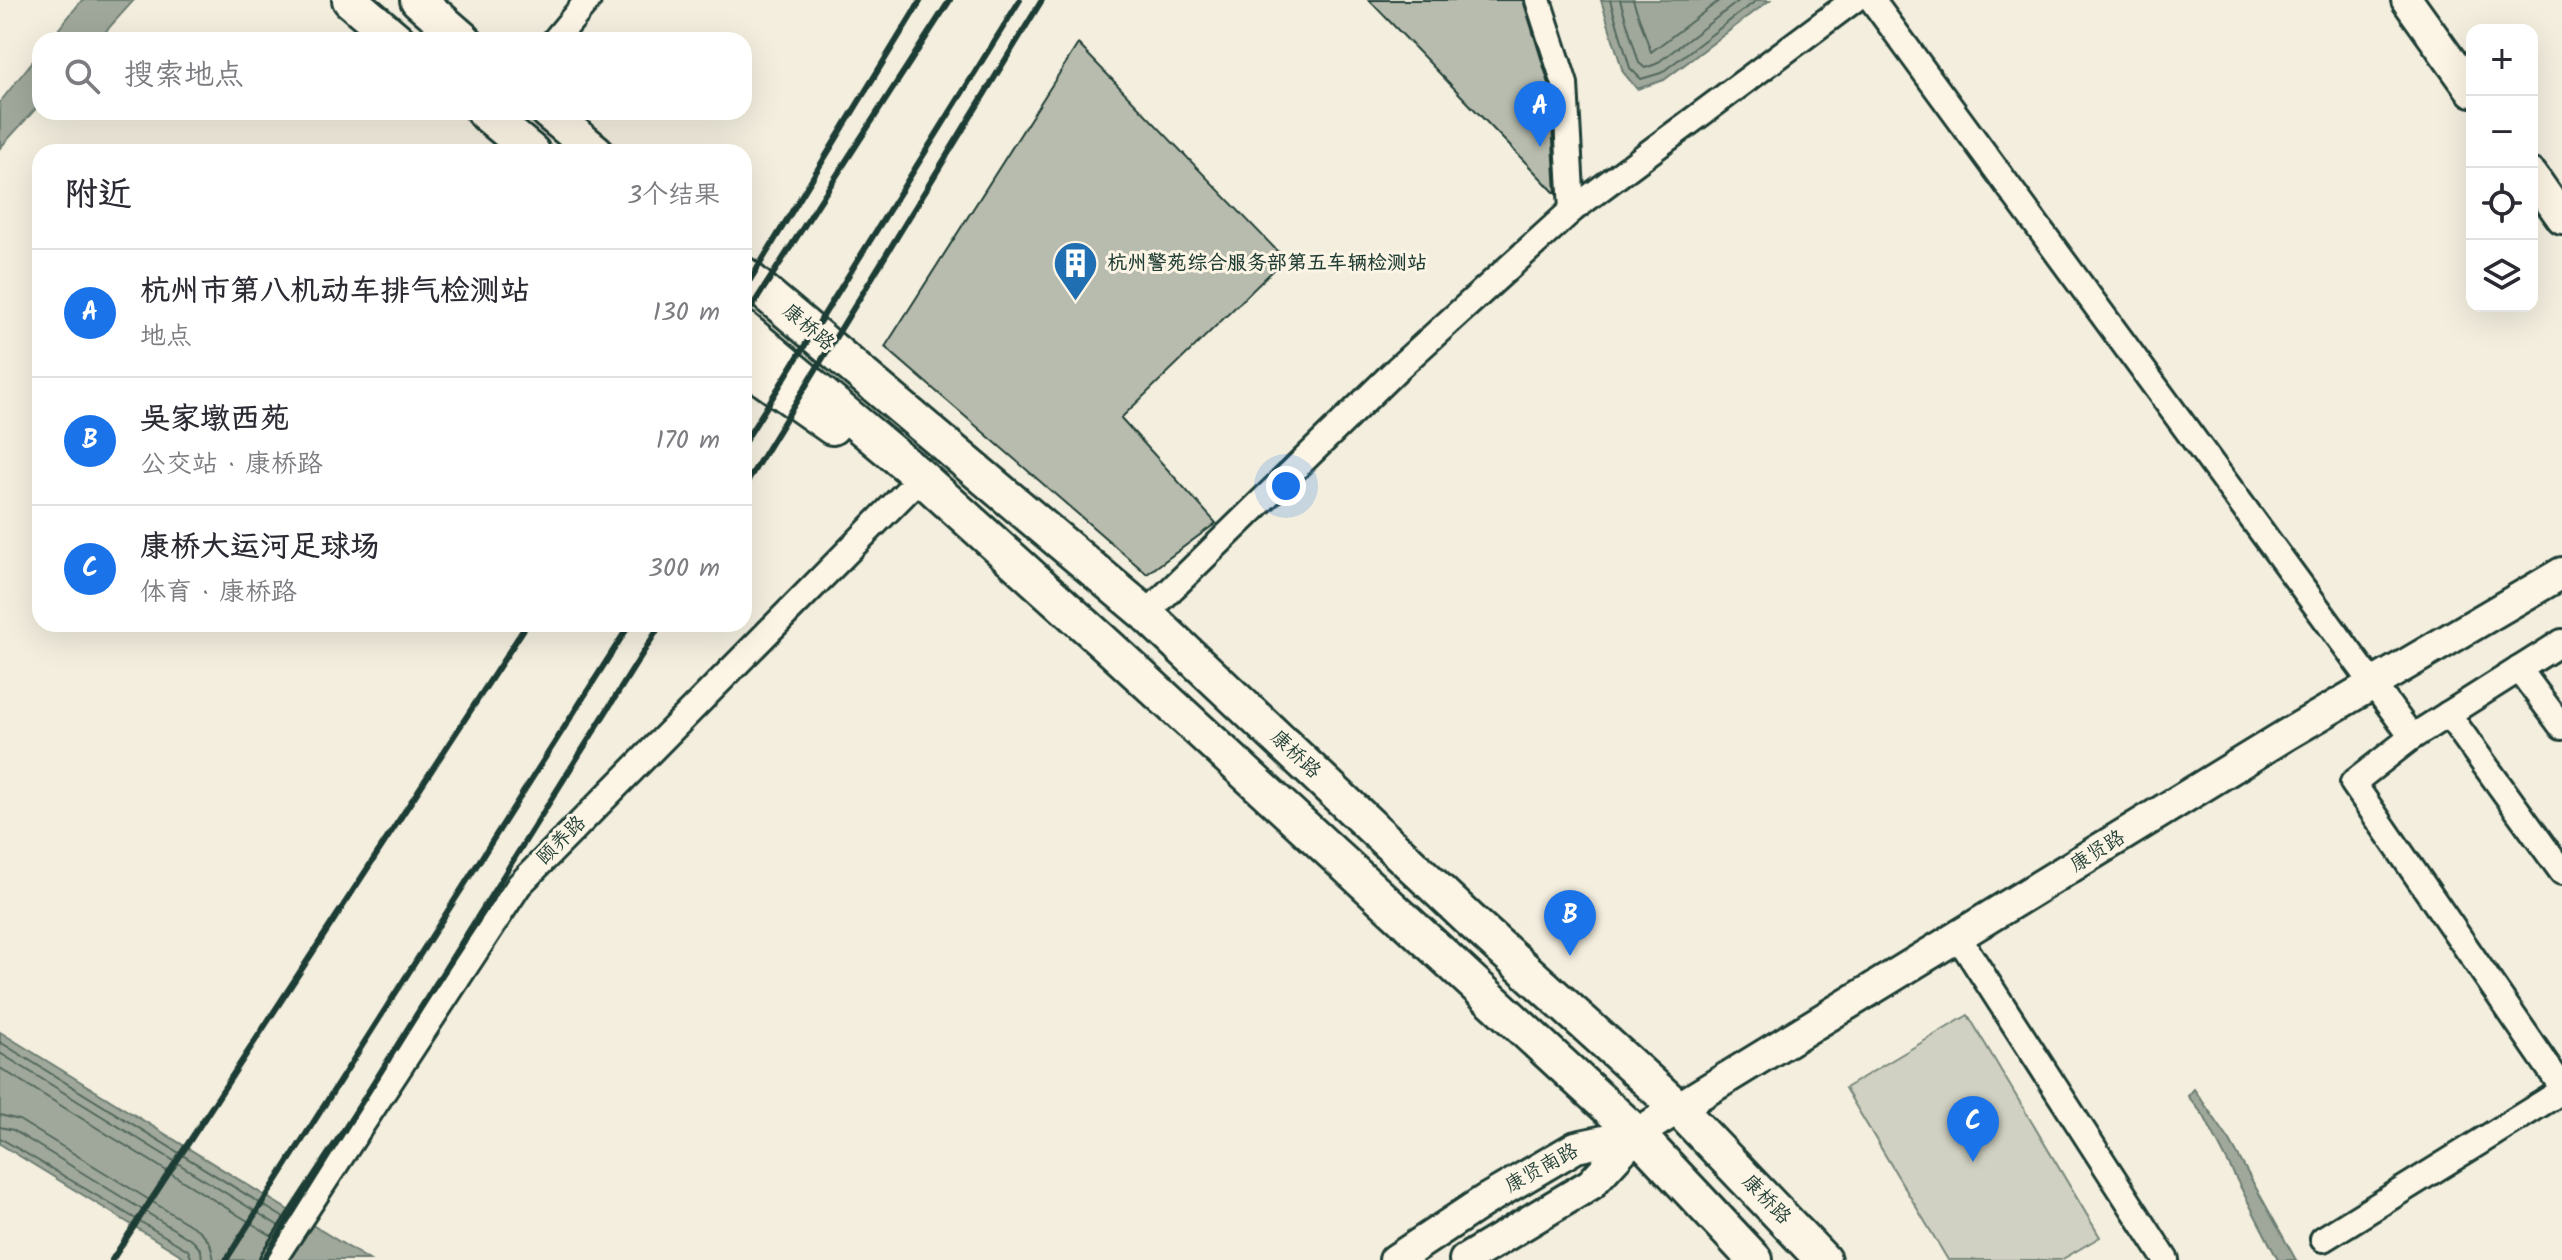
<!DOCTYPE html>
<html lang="zh">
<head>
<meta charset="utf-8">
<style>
  body { margin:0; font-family:Kalam,"LXGW WenKai TC",sans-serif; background:#f2f2f3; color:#2b2b33 }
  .controls { position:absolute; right:24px; top:24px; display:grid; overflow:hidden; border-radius:16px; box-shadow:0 8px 32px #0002 }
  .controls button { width:72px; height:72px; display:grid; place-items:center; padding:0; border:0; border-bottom:2px solid #e1e1e2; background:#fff; color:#2b2b33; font:40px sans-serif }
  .you { position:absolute; left:1286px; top:486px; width:28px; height:28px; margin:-20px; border:6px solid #fff; border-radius:50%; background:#1a73e8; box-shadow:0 0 0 12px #1a73e833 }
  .badge { display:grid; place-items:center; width:52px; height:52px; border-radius:50%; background:#1a73e8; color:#fff; font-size:26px; font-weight:700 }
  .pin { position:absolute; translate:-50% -66px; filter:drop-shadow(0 2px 4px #0008) }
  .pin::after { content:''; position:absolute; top:42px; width:28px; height:24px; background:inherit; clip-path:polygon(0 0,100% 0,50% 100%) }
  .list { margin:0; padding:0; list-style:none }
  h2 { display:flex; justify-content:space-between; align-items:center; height:104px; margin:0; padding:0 32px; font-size:34px }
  h2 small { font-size:26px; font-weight:400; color:#7c7c81 }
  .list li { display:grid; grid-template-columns:52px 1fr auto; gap:24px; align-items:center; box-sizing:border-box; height:128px; padding:0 32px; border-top:2px solid #e1e1e2 }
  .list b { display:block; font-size:30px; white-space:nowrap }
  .list p { margin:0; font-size:26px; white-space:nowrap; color:#7c7c81 }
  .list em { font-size:26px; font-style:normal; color:#7c7c81 }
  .icon { flex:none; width:44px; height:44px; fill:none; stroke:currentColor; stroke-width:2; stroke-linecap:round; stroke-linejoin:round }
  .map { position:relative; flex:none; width:2562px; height:1260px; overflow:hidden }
  .search { position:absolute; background:#fff; box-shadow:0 8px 32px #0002; left:32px; top:32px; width:720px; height:88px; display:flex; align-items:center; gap:20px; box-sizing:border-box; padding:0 28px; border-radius:24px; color:#7c7c81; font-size:30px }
  .panel { position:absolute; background:#fff; box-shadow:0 8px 32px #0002; left:32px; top:144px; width:720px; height:488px; border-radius:24px }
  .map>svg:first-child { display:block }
</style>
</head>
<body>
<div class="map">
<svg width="2562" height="1260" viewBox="0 0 2562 1260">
  <rect width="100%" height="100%" fill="#f3eede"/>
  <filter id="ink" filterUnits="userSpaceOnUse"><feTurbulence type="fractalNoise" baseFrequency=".0125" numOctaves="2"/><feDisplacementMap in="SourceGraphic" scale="16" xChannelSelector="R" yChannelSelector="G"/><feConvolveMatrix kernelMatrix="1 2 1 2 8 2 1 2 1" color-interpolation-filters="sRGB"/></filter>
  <g filter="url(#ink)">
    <!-- green -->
    <path fill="#d0d1c2" stroke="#78877b" stroke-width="2" d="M1968 1015 2100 1237 2061 1260H1948L1845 1088Z"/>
    <!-- water -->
    <g fill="#a0a89b" stroke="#6c7d72" stroke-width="2">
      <path d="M82 0H134L98 40H50Z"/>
      <path d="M1601 0H1770L1664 80 1637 89 1623 72Z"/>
      <path d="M40 52V104L0 148V102Z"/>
      <path d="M0 1032 369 1260H189L0 1144Z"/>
      <path d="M2194 1089 2230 1141 2296 1260H2278L2204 1116 2188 1096Z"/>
    </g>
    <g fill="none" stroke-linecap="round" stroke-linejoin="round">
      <!-- shore -->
      <g stroke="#53685d" stroke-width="2">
        <path d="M1610 0 1630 68 1641 79 1661 73 1757 0"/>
        <path d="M1620 0 1639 63 1645 68 1656 64 1740 0"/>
        <path d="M1633 0 1651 52 1720 0"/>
        <path d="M0 1042 284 1218"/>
        <path d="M0 1053 279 1226"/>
        <path d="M0 1068 272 1236"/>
        <path d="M0 1115 19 1120 200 1231 210 1243 214 1260"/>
        <path d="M0 1127 13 1130 193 1241 201 1250 202 1260"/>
        <path d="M0 1138 188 1250 192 1260"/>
      </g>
    </g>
    <!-- building -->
    <g fill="#b8bcae" stroke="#1f3d34" stroke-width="2">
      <path d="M1369 0H1523L1550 87 1556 194Z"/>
      <path d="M1078 44 1285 259 1121 418 1216 523 1147 574 885 347Z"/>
    </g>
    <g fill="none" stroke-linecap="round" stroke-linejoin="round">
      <defs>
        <g id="minor">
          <path d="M1538 0 1565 84 1572 210"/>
          <path d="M1872 0 2412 737 2353 783 2562 1087"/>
          <path d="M555 40 588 0"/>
          <path d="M1146 614 1397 369 1572 210 1854 0"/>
          <path d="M2519 669 2562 727"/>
          <path d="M2448 714 2562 872"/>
          <path d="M2412 737 2562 642"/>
          <path d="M1959 938 2166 1260"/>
          <path d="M2323 1239 2562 1091"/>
          <path d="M273 1260 519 885 921 477"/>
        </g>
        <g id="tertiary">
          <path d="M2407 0 2472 91"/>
          <path d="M2532 175 2562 218"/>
          <path d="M1395 1260 1484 1201 1576 1147 1637 1134"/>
          <path d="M1465 1260 1591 1184 1637 1134 1678 1108 2286 735 2562 573"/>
        </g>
        <g id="secondary">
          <path d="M350 0 397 40"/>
          <path d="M418 0 464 40"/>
          <path d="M484 112 532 152"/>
          <path d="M548 112 596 152"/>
          <path d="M744 275 1146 614 1470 920 1678 1108 1823 1260"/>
          <path d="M744 329 921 477 1108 646 1637 1134 1755 1260"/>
          <path d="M744 365 832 427"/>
        </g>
      </defs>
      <!-- minor casing -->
      <use href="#minor" stroke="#1f3d34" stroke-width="30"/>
      <!-- tertiary casing -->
      <use href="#tertiary" stroke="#1f3d34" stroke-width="36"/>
      <!-- secondary casing -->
      <use href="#secondary" stroke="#1f3d34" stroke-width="40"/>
      <!-- minor -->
      <use href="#minor" stroke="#fcf5e5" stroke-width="24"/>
      <!-- tertiary -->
      <use href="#tertiary" stroke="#fcf5e5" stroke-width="30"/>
      <!-- secondary -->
      <use href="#secondary" stroke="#fcf5e5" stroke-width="34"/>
      <!-- rail -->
      <g stroke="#1f3d34" stroke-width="6">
        <path d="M744 290 921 0"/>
        <path d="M744 319 950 0"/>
        <path d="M744 443 1020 0"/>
        <path d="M744 487 1042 0"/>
        <path d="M112 1260 527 624"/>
        <path d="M226 1260 630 624"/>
        <path d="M263 1260 661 624"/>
      </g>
    </g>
  </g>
  <!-- icons -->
  <defs>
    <symbol id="building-pin" viewBox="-11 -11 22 30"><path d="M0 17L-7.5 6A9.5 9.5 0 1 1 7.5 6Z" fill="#1f6fb2" stroke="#fcf5e5"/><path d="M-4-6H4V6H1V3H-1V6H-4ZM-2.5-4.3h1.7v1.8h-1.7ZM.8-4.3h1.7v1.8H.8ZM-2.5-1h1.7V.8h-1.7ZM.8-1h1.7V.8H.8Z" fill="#fff"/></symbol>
  </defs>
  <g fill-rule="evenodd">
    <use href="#building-pin" x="1050" y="238" width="51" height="69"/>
  </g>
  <g text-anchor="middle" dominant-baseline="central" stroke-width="6" stroke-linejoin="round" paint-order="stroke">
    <!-- poi labels -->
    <g font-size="20" font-weight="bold" fill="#1f3d34" stroke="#fcf5e5" text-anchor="start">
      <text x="1107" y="264">杭州警苑综合服务部第五车辆检测站</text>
    </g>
    <!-- street labels -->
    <g font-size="20" fill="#1f3d34" stroke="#fcf5e5">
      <text transform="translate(808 328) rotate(40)">康桥路</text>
      <text transform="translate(1295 755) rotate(43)">康桥路</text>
      <text transform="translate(562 841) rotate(-45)">颐养路</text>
      <text transform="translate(2098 852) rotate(-32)">康贤路</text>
      <text transform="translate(1542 1169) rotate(-29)">康贤南路</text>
      <text transform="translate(1766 1200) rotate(46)">康桥路</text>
    </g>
  </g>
</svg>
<div class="controls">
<button>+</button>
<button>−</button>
<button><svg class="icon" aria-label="locate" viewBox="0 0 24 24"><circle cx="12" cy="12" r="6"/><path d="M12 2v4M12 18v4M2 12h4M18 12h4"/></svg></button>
<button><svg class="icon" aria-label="layers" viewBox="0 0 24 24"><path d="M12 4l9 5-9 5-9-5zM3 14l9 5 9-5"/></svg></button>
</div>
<div class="you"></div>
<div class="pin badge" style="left:1540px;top:147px">A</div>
<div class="pin badge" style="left:1570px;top:956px">B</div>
<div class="pin badge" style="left:1973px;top:1162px">C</div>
<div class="search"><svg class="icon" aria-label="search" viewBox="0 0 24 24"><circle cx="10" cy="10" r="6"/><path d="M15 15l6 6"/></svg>搜索地点</div>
<section class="panel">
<h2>附近<small>3个结果</small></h2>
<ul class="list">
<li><span class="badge">A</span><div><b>杭州市第八机动车排气检测站</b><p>地点</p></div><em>130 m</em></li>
<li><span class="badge">B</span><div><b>吴家墩西苑</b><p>公交站 · 康桥路</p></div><em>170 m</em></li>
<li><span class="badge">C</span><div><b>康桥大运河足球场</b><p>体育 · 康桥路</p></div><em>300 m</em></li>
</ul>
</section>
</div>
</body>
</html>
